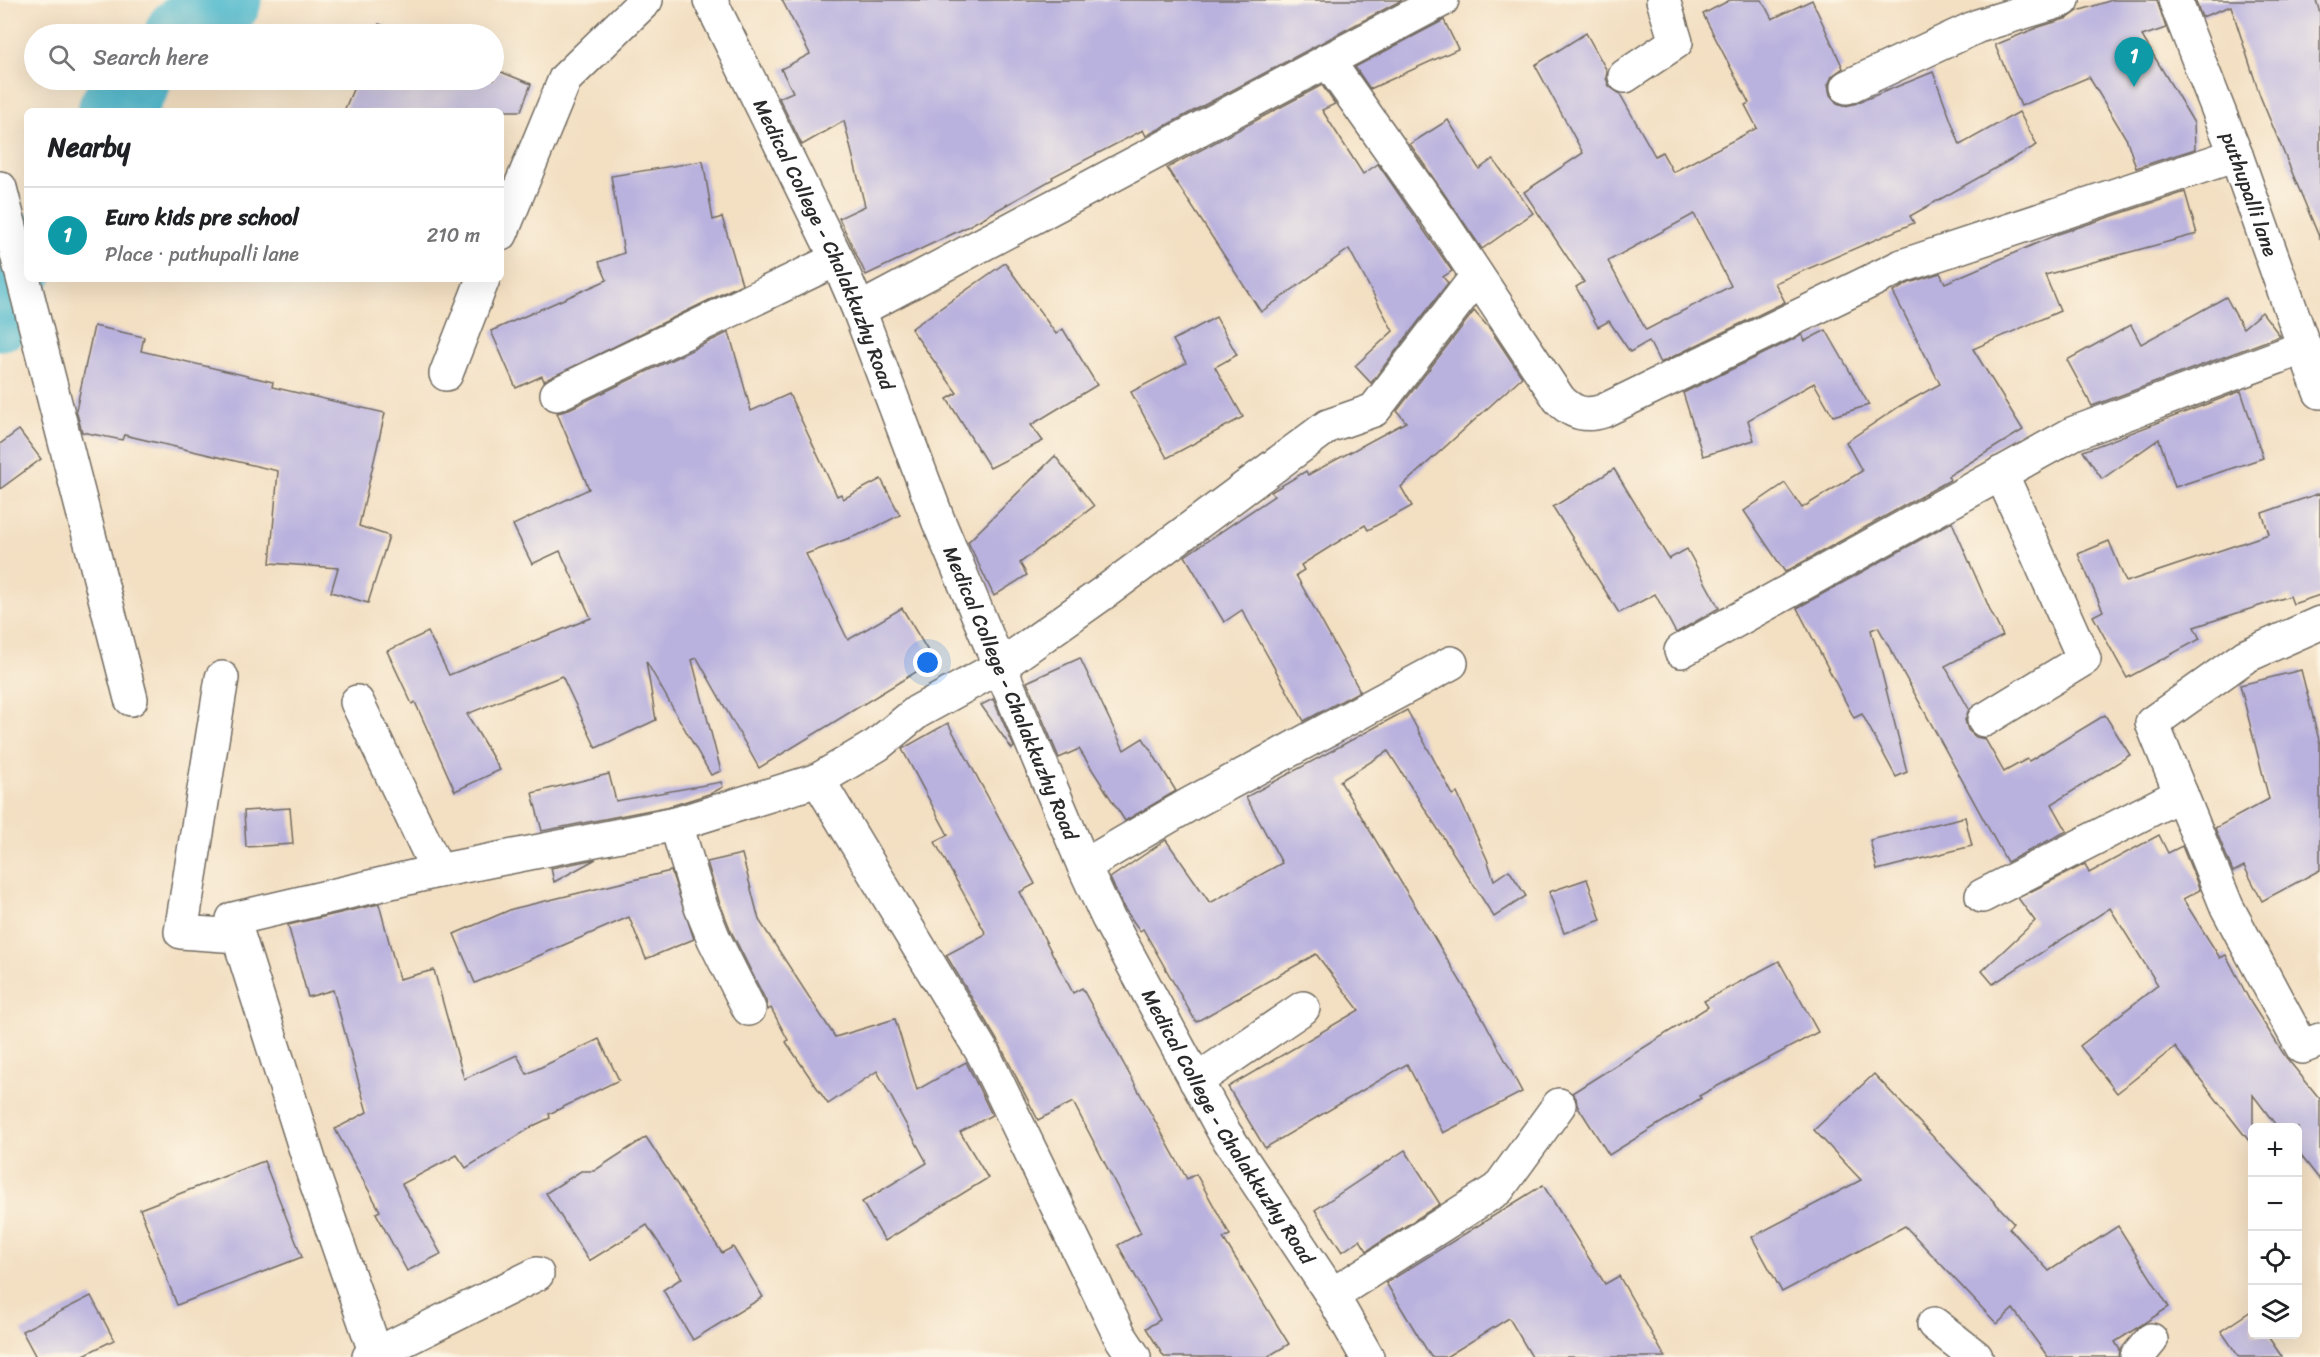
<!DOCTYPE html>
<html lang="en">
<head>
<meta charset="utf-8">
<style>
  body { margin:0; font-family:Sriracha,sans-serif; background:#f2f2f2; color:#202124 }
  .controls { position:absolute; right:18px; bottom:18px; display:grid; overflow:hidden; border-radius:9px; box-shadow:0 6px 24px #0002 }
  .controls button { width:54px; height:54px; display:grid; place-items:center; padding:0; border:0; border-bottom:2px solid #e0e0e0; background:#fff; color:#202124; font:30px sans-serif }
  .you { position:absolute; left:928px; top:663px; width:21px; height:21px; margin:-15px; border:4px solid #fff; border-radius:50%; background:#1a73e8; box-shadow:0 0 0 9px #1a73e833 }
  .badge { display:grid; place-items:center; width:39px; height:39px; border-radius:50%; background:#ea580c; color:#fff; font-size:20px; font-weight:700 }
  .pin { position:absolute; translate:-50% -50px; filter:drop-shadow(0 2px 3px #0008) }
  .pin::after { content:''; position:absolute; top:32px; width:21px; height:18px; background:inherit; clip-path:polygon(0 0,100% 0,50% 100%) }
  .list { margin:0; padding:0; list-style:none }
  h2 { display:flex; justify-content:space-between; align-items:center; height:78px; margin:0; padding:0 24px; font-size:26px }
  h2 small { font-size:20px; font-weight:400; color:#757577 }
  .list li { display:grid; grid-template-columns:39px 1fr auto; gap:18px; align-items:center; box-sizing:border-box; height:96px; padding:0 24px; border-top:2px solid #e0e0e0 }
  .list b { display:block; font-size:22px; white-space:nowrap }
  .list p { margin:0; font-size:20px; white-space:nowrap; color:#757577 }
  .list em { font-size:20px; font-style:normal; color:#757577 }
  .icon { flex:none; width:33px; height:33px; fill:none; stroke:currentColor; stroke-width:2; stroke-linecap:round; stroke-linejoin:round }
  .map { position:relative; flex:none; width:2320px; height:1357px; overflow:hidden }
  .search { position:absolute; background:#fff; box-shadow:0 6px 24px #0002; left:24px; top:24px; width:480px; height:66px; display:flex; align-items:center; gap:15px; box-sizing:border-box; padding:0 21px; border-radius:33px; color:#757577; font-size:22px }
  .panel { position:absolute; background:#fff; box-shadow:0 6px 24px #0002; left:24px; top:108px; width:480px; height:174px; border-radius:9px }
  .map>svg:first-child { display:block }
</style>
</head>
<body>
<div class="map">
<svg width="2320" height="1357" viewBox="0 0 2320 1357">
  <rect width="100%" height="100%" fill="#fcf5e5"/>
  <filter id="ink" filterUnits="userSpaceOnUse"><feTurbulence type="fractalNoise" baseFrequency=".0167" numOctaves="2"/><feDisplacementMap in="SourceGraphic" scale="12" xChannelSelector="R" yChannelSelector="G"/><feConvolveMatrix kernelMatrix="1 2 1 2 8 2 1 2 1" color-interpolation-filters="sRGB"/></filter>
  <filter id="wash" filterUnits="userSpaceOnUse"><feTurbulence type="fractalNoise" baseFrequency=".008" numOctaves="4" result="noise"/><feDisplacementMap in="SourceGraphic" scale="24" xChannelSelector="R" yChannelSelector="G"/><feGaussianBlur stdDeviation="1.35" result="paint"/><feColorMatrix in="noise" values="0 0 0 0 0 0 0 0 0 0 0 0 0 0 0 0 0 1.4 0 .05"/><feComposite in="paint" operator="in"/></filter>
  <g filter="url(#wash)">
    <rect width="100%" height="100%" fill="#f3dfc2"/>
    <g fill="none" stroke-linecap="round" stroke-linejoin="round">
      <!-- river -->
      <g stroke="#51bace" stroke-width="75">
        <path d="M182 34 224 0"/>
        <path d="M115 111 134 80"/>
        <path d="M0 313 10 277 27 251"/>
      </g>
    </g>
    <g id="blocks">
      <!-- building -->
      <g fill="#bab2de" fill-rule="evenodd">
        <path d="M782 0H1402L1146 136 1143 130 1052 177 1053 179 965 228 866 275 839 218 865 206 844 121 802 145 779 98 793 92 781 69 810 54Z"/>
        <path d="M1730 0H1762L1772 19 1812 0 1843 68 1832 76 1828 85 1830 95 1837 103 1845 106 1854 104 1933 72 1960 145 2019 112 2037 145 1910 216 1914 223 1775 283 1785 302 1660 363 1649 341 1630 352 1609 321 1598 327 1576 287 1584 282 1524 192 1583 153 1535 65 1586 33 1607 71 1606 78 1609 86 1620 94 1655 156 1662 152 1673 172 1757 128 1745 105 1749 103 1703 14ZM1694 214 1731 286 1646 330 1608 261Z"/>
        <path d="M2112 0H2157L2166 28 2142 36 2194 123 2195 149 2136 168 2127 140 2089 77 2021 106 1995 45 2039 27 2068 18 2078 11Z"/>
        <path d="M2195 0H2316L2320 13V239L2260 96 2231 6 2202 17Z"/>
        <path d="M1444 20 1458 49 1370 89 1355 67Z"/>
        <path d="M379 24 406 34H374Z"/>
        <path d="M494 69 531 84 521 111H344L357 80H494Z"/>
        <path d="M1322 85 1335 104 1322 110 1363 174 1378 164 1452 271 1443 277 1448 283 1371 383 1355 366 1393 331 1349 249 1261 312 1167 168Z"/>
        <path d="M1448 120 1479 169 1493 159 1533 213 1482 249 1410 144Z"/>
        <path d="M703 161 713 220 722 217 742 284 544 381 542 376 516 388 491 331 607 280 599 262 624 253 611 176Z"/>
        <path d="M2185 192 2197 234 2045 275 2060 311 1973 349 2023 430 1948 476 1950 480 1785 572 1744 511 1785 483 1802 508 1862 471 1846 442 1900 406 1940 384 1893 292 1909 283 1940 273 1945 283 2058 234Z"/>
        <path d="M1005 263 1056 334 1063 329 1097 385 1031 425 1043 441 990 468 947 399 957 393 911 329Z"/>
        <path d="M2226 297 2243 328 2262 312 2280 336 2092 406 2067 360 2131 325 2141 344Z"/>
        <path d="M1474 311 1490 329 1522 377 1401 487 1412 506 1368 530 1365 525 1301 565 1304 570 1296 575 1360 691 1304 721 1242 610 1224 622 1185 556 1274 496 1271 492 1306 471 1308 475 1406 422 1397 411Z"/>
        <path d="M1216 317 1237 355 1215 367 1243 417 1167 458 1131 392 1186 363 1173 340Z"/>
        <path d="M94 326 144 337 141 351 273 382 272 387 385 413 359 526 389 536 368 603 331 592 338 568 270 563 278 471 124 435 122 440 82 432 76 410Z"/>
        <path d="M1826 330 1869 405 1833 416 1814 383 1748 420 1754 440 1703 456 1683 393 1802 335 1805 341Z"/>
        <path d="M729 332 751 411 789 394 837 496 841 494 843 499 881 479 900 515 866 532 806 554 848 640 902 608 934 661 759 768 697 658 692 660 721 771 711 775 646 661 656 720 596 748 562 676 467 714 500 770 455 791 415 702 412 704 387 651 428 632 449 675 591 618 560 551 532 564 513 525 589 489 557 413 565 411Z"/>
        <path d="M2241 391 2263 458 2175 487 2159 439 2102 479 2083 451Z"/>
        <path d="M19 430 41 459 0 489V444Z"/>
        <path d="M1055 456 1094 506 1020 563 1027 575 994 596 968 542Z"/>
        <path d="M1614 469 1669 559 1687 549 1719 608 1676 633 1655 594 1619 613 1553 507Z"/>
        <path d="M2320 493V595L2293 604 2290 596 2194 627 2200 639 2127 678 2093 616 2103 611 2078 554 2109 541 2126 582 2269 534 2262 513Z"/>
        <path d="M1952 522 1991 612 2003 636 1945 666 1969 709 1965 720 1968 730 1976 737 1985 739 2004 772 2027 759 2029 761 2105 715 2130 755 2052 804 2067 831 2007 862 1878 627 1871 630 1907 772 1896 777 1862 714 1854 718 1797 608Z"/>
        <path d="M1080 658 1124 750 1143 738 1176 791 1125 821 1079 749 1059 758 1027 682Z"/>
        <path d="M2301 670 2320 744V870L2262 901 2244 866 2233 872 2215 828 2269 799 2240 685Z"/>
        <path d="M993 699 1014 747 1012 749 981 705Z"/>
        <path d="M1407 710 1453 795 1457 793 1487 859 1494 880 1509 870 1526 896 1494 917 1388 751 1340 781 1485 1022 1522 1092 1443 1133 1407 1064 1265 1148 1228 1087 1359 1010 1316 954 1196 1022 1143 929 1140 931 1124 908 1110 878 1166 840 1210 903 1282 863 1246 797Z"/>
        <path d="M948 723 1035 884 1020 892 1073 993 1082 988 1187 1179 1196 1174 1230 1235 1223 1238 1289 1344 1267 1357H1164L1146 1328 1160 1320 1118 1245 1141 1233 1073 1102 1038 1120 1000 1045 946 955 986 934 935 842 948 835 902 749Z"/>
        <path d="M609 774 616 801 721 782 723 787 712 793 671 806 542 831 532 793Z"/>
        <path d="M290 808 293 844 246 847 244 811Z"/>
        <path d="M1965 817 1972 846 1877 870 1870 840Z"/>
        <path d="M2159 835 2168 853 2182 846 2200 890 2183 899 2220 958 2226 955 2251 1003 2285 1056 2320 1099V1180L2298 1152V1128H2278L2253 1095V1146L2175 1047 2117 1093 2080 1046 2158 985 2110 908 1993 984 1982 971 2035 921 2018 898 2085 864 2089 873Z"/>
        <path d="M742 854 759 920 835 1037 895 1019 917 1090 966 1062 992 1115 960 1132 988 1178 885 1241 862 1202 927 1163 877 1071 828 1104 786 1042 788 1040 771 1008 768 1010 766 1001 731 931 719 901 707 862Z"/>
        <path d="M596 859 554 882 551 868Z"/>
        <path d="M671 871 694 939 646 959 629 917 475 983 454 934 512 909Z"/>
        <path d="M1587 879 1601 920 1564 933 1549 892Z"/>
        <path d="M379 904 399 979 434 970 464 1079 517 1055 527 1074 599 1039 619 1080 549 1114 550 1118 535 1125 466 1168 457 1155 402 1184 441 1254 407 1271 376 1213 380 1211 335 1129 367 1112 333 990 308 997 288 925Z"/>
        <path d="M1779 961 1818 1032 1699 1096 1701 1098 1609 1155 1577 1105 1576 1098 1572 1093 1708 1007 1704 1001Z"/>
        <path d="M1874 1074 2014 1223 2009 1228 2049 1271 2118 1226 2169 1307 2115 1342 2120 1350 2119 1357H2048L2013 1309 1997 1324 1905 1226 1782 1292 1752 1237 1861 1180 1814 1130Z"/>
        <path d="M646 1137 722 1253 733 1247 763 1297 693 1340 663 1290 682 1278 647 1225 589 1261 546 1193 581 1171H594Z"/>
        <path d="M1405 1150 1440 1204 1367 1251 1360 1240 1342 1252 1315 1210Z"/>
        <path d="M264 1161 302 1257 177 1305 140 1209Z"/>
        <path d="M1543 1185 1605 1284 1619 1276 1665 1357H1532L1509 1318 1446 1357H1431L1386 1283Z"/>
        <path d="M91 1296 114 1340 80 1357H36L22 1331Z"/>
        <path d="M2251 1311 2253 1335H2267L2282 1357H2239L2221 1331Z"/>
      </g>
    </g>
  </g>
  <g filter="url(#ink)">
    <use href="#blocks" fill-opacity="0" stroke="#716a60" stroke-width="1.5"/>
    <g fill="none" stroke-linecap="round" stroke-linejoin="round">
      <defs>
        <g id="minor">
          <path id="s1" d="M710 0 837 259 859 310 938 520 1084 866 1108 918 1224 1132 1332 1295 1367 1357"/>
          <path id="s2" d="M2175 0 2236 155 2320 392"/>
          <path d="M1327 60 1443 224 1559 399C1572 413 1585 417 1603 411L1902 266 2236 155"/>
          <path d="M1625 76 1676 42 1663 0"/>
          <path d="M1847 87 1978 26 2063 0"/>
          <path d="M0 188 131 699"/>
          <path d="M501 234 565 79 646 0"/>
          <path d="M859 310 1442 0"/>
          <path d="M446 374 483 279"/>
          <path d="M557 394 837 259"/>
          <path d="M2320 623 2246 656 2152 723 2227 907 2302 1047 2320 1040"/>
          <path d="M1681 651 2074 433 2305 347"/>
          <path d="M222 678 181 932 238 936"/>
          <path d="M357 702 438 871"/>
          <path d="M1984 720 2084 659 2001 473"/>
          <path d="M818 780 984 1055 1120 1336 1134 1357"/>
          <path d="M676 824 701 907 714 939 749 1009"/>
          <path d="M1084 866 1190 804 1451 663"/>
          <path d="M1982 896 2181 794"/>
          <path d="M1196 1081 1303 1008"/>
          <path d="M1332 1295 1498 1189 1559 1105"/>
          <path d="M1934 1324 1976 1357"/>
          <path d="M376 1354 537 1274"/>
          <path d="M369 1357 376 1354 314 1176 233 919 438 871 676 824 818 780 877 745 917 712 999 667 1109 589 1328 426 1374 410 1477 276"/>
          <path d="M2137 1357 2151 1340"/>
        </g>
      </defs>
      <!-- minor casing -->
      <use href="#minor" stroke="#716a60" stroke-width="36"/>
      <!-- minor -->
      <use href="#minor" stroke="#fff" stroke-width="33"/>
    </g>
  </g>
  <g text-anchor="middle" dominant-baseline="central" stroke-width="4.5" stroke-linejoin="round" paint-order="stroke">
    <!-- street labels -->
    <g font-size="20" fill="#2b2b2b" stroke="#fcf5e5">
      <text stroke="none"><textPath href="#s2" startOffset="208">puthupalli lane</textPath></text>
      <text stroke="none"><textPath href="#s1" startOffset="270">Medical College - Chalakkuzhy Road</textPath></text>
      <text stroke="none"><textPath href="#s1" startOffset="756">Medical College - Chalakkuzhy Road</textPath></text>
      <text stroke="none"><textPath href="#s1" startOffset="1242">Medical College - Chalakkuzhy Road</textPath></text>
    </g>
  </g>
</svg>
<div class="controls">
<button>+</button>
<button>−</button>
<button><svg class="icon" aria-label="locate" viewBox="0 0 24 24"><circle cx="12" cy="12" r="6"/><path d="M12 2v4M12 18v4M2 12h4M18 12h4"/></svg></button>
<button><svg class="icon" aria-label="layers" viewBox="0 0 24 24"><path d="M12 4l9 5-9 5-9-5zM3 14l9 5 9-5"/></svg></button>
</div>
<div class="you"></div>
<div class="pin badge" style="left:2134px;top:87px;background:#0f9aa8">1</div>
<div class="search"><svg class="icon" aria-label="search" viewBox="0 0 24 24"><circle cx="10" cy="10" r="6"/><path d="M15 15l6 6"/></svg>Search here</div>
<section class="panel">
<h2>Nearby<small></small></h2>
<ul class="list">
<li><span class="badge" style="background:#0f9aa8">1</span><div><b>Euro kids pre school</b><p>Place · puthupalli lane</p></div><em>210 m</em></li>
</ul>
</section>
</div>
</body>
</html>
